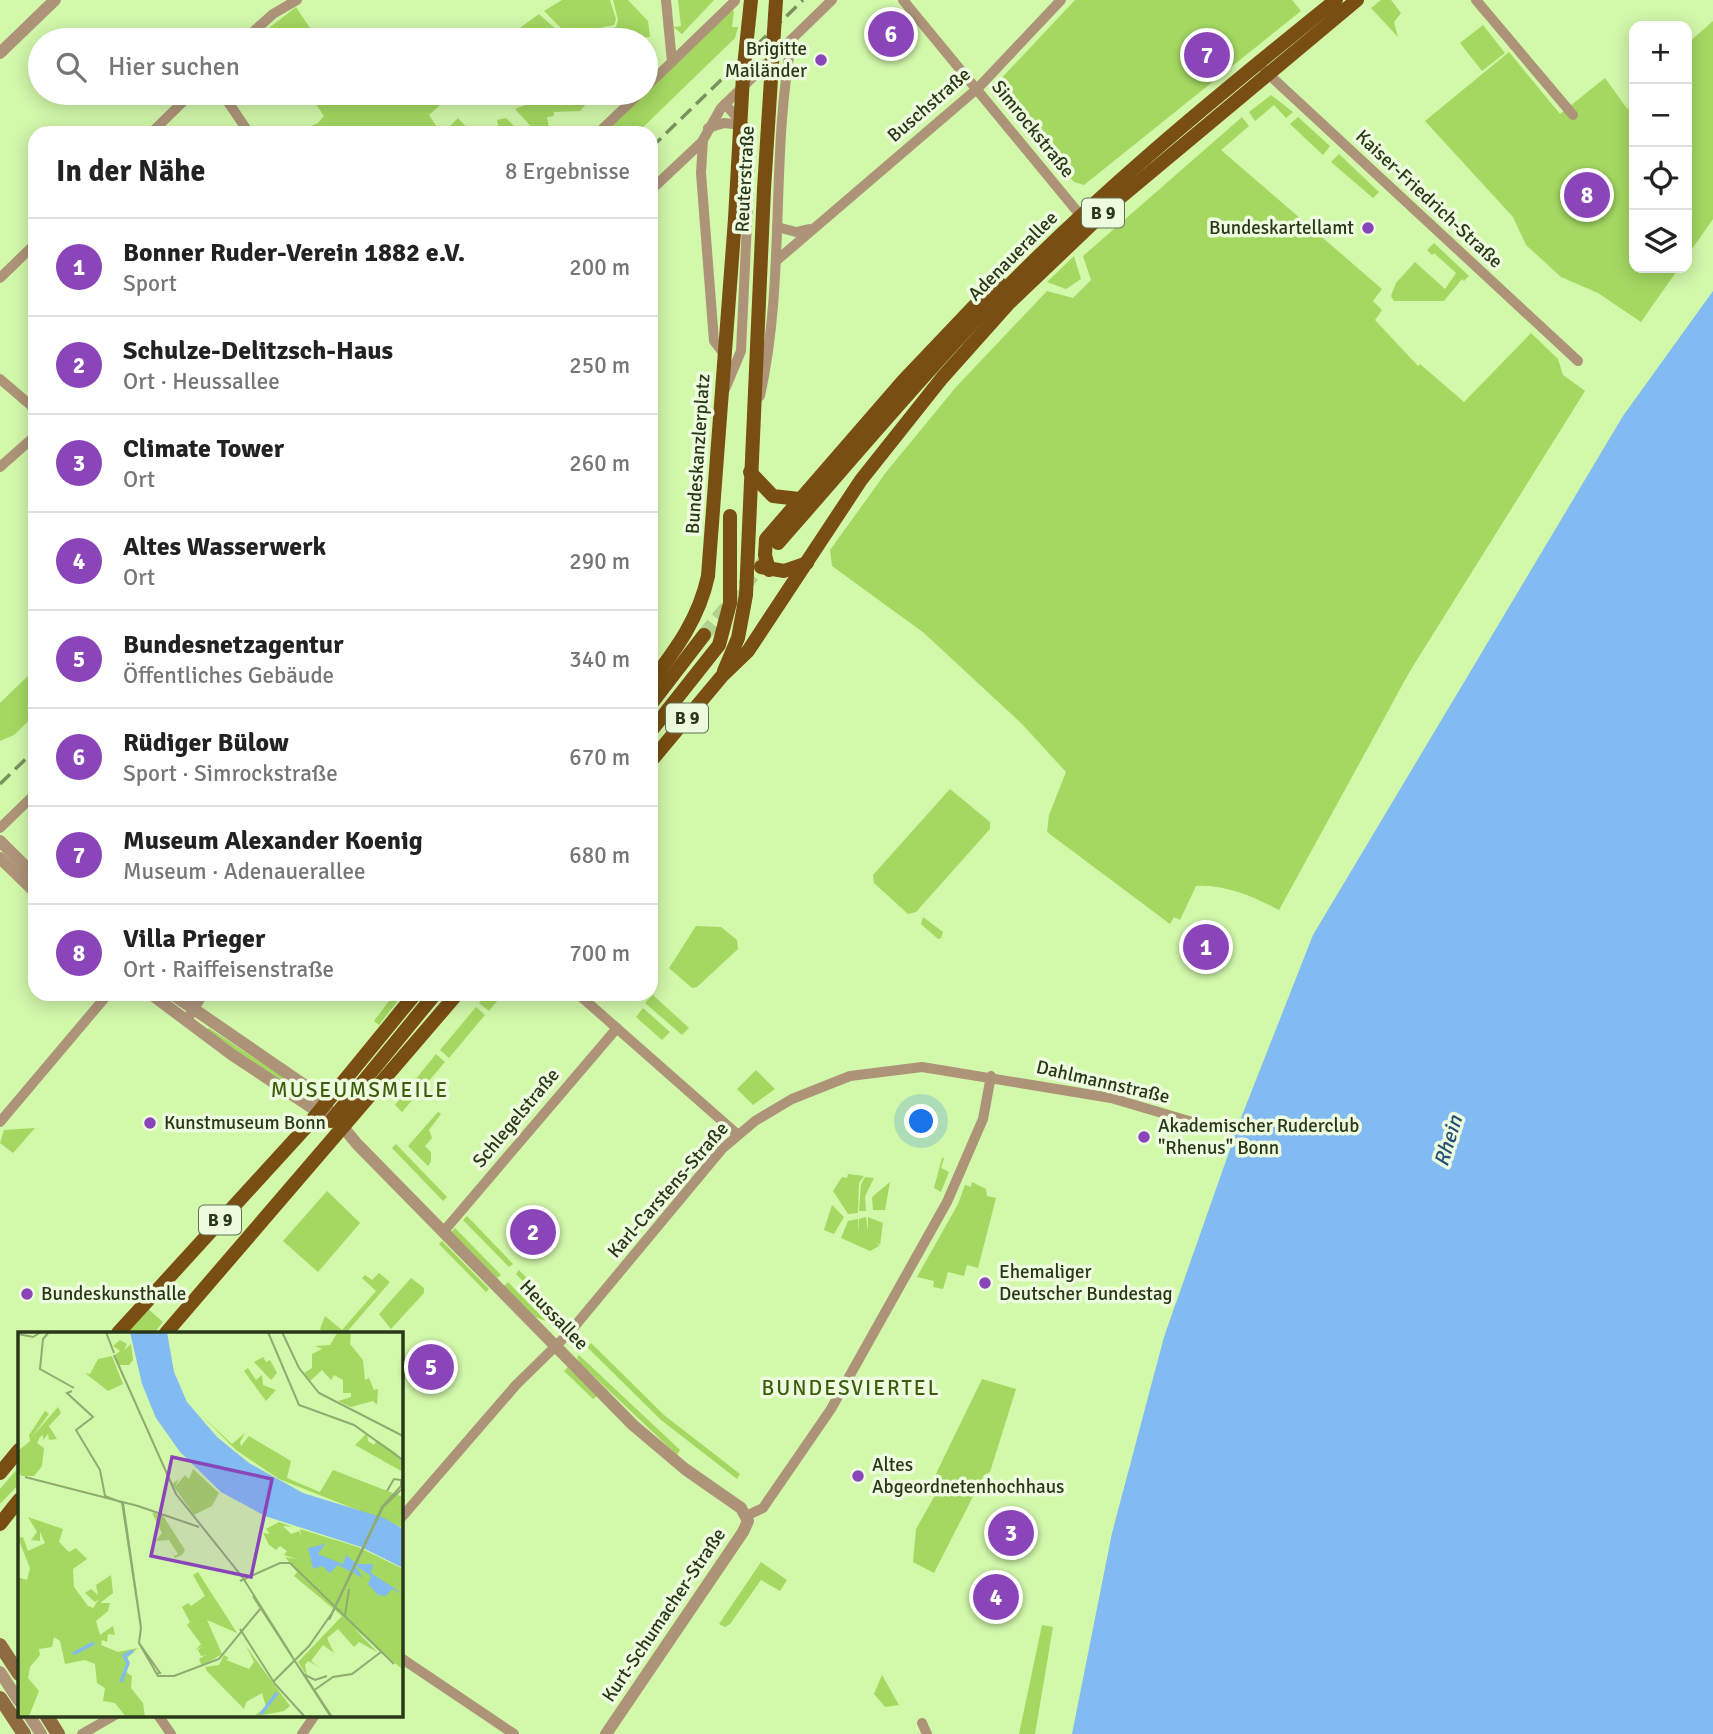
<!DOCTYPE html>
<html lang="de">
<head>
<meta charset="utf-8">
<style>
  body { margin:0; font-family:Signika,sans-serif; background:#f6f6f6; color:#222 }
  .controls { position:absolute; right:21px; top:21px; display:grid; overflow:hidden; border-radius:14px; box-shadow:0 4px 18px #0003 }
  .controls button { width:63px; height:63px; display:grid; place-items:center; padding:0; border:0; border-bottom:2px solid #e0e0e0; background:#fff; color:#222; font:35px sans-serif }
  .you { position:absolute; left:922px; top:1122px; width:24px; height:24px; margin:-18px; border:5px solid #fff; border-radius:50%; background:#1a73e8; box-shadow:0 0 0 10px #1a73e833 }
  .badge { display:grid; place-items:center; width:46px; height:46px; border-radius:50%; background:#8a45b8; color:#fff; font-size:23px; font-weight:700 }
  .pin { position:absolute; translate:-50% -50%; border:4px solid #fff; box-shadow:0 2px 7px #0006 }
  .list { margin:0; padding:0; list-style:none }
  h2 { display:flex; justify-content:space-between; align-items:center; height:91px; margin:0; padding:0 28px; font-size:30px }
  h2 small { font-size:23px; font-weight:400; color:#767676 }
  .list li { display:grid; grid-template-columns:46px 1fr auto; gap:21px; align-items:center; box-sizing:border-box; height:98px; padding:0 28px; border-top:2px solid #e0e0e0 }
  .list b { display:block; font-size:26px; white-space:nowrap }
  .list p { margin:0; font-size:23px; white-space:nowrap; color:#767676 }
  .list em { font-size:23px; font-style:normal; color:#767676 }
  .icon { flex:none; width:38px; height:38px; fill:none; stroke:currentColor; stroke-width:2; stroke-linecap:round; stroke-linejoin:round }
  .map { position:relative; flex:none; width:1713px; height:1734px; overflow:hidden }
  .search { position:absolute; background:#fff; box-shadow:0 4px 18px #0003; left:28px; top:28px; width:630px; height:77px; display:flex; align-items:center; gap:18px; box-sizing:border-box; padding:0 24px; border-radius:38px; color:#767676; font-size:26px }
  .panel { position:absolute; background:#fff; box-shadow:0 4px 18px #0003; left:28px; top:126px; width:630px; height:875px; border-radius:21px }
  .map>svg:first-child { display:block }
</style>
</head>
<body>
<div class="map">
<svg width="1713" height="1734" viewBox="0 0 1713 1734">
  <rect width="100%" height="100%" fill="#d2f8aa"/>
  <!-- green -->
  <g fill="#a4d861">
    <path d="M562 0H610L616 19 614 25 568 35 544 11Z"/>
    <path d="M613 0H628L648 21 650 37 593 40 592 35 616 27 618 20Z"/>
    <path d="M678 0H714L682 34 673 27 681 26Z"/>
    <path d="M1075 0H1292L1301 11 1084 185 1074 182 994 91V86Z"/>
    <path d="M1381 0H1391L1401 13 1394 22 1398 37 1371 8Z"/>
    <path d="M296 7 318 40H272L265 31Z"/>
    <path d="M731 10 734 11 732 27H738L735 38 637 133H605Z"/>
    <path d="M539 14 568 40H559L549 30 540 40H503Z"/>
    <path d="M1713 21V219L1687 256V44Z"/>
    <path d="M1483 25 1505 53 1482 71 1460 43Z"/>
    <path d="M1509 52 1560 114 1605 78 1628 110 1634 85V268H1679L1641 322 1598 293 1561 277 1526 245 1513 217 1425 121Z"/>
    <path d="M308 93H414L423 105 437 93H453L429 115 441 133H295L318 123 324 116Z"/>
    <path d="M499 93H526L527 101 509 104Z"/>
    <path d="M557 93H587L589 101 580 111 554 112V116L547 117 550 133H537L515 109Z"/>
    <path d="M1271 95 1293 112 1286 118 1274 105 1255 121 1249 112Z"/>
    <path d="M1242 117 1249 126 1221 150 1382 289 1373 301 1382 310 1375 320 1418 366 1420 364 1464 402 1531 333 1558 359 1563 375 1585 391 1410 671 1279 910C1254 897 1225 884 1196 886L1180 920 1174 917 1170 924 1047 832 1049 815 1066 772 1022 724 924 633 832 566 830 550 887 471 956 387 1047 291 1073 298 1091 280 1083 256Z"/>
    <path d="M1298 117 1330 146 1323 155 1290 124Z"/>
    <path d="M458 118 468 129 464 133H443Z"/>
    <path d="M506 118 519 131 522 129 526 133H500L497 120Z"/>
    <path d="M1339 154 1379 192 1373 198 1331 162Z"/>
    <path d="M1434 243 1469 276 1464 281 1462 279 1444 301H1394L1391 296 1396 283 1415 262 1445 289 1456 273 1434 253 1432 255 1427 250Z"/>
    <path d="M1074 256 1081 279 1066 289 1047 282Z"/>
    <path d="M35 669V715L14 735 0 741V703Z"/>
    <path d="M950 789 990 822V829L916 912 908 914 874 883 873 875Z"/>
    <path d="M923 917 943 932 941 938 938 939 921 924Z"/>
    <path d="M696 926 721 927 737 940 738 949 697 987 692 988 669 968Z"/>
    <path d="M396 994H403L379 1025 374 1021 392 997 396 1000 398 996Z"/>
    <path d="M486 994H503L489 1011 479 1003Z"/>
    <path d="M653 995 689 1028 682 1035 645 1003Z"/>
    <path d="M476 1007 485 1015 449 1058 440 1050Z"/>
    <path d="M643 1008 670 1032 662 1040 636 1017Z"/>
    <path d="M209 1028 304 1091 301 1095 206 1030Z"/>
    <path d="M436 1054 445 1062 402 1112 395 1105Z"/>
    <path d="M756 1070 775 1089 753 1105 737 1089Z"/>
    <path d="M438 1112 441 1114 429 1130 432 1138 425 1146 431 1152V1162L428 1166 408 1146Z"/>
    <path d="M35 1128 13 1153 0 1143 4 1130Z"/>
    <path d="M396 1144 447 1197 443 1201 392 1148Z"/>
    <path d="M942 1158H944L941 1168 949 1172 941 1192 934 1188Z"/>
    <path d="M848 1174 864 1176 859 1183 858 1213 848 1214 833 1191 842 1177 847 1178Z"/>
    <path d="M865 1177 874 1178 865 1196 866 1211H859L861 1184Z"/>
    <path d="M890 1182 885 1210H873L872 1197Z"/>
    <path d="M972 1182 986 1189 987 1196 996 1198 978 1268 967 1265 964 1276 948 1272 943 1289 933 1287 934 1281 917 1277 958 1204 965 1185 971 1187Z"/>
    <path d="M327 1191 360 1223 318 1272 283 1241Z"/>
    <path d="M832 1205 844 1217 834 1234 824 1230Z"/>
    <path d="M467 1216 513 1264 509 1267 463 1220Z"/>
    <path d="M866 1217 868 1231V1217L883 1223 880 1245 876 1242 879 1246 870 1251 841 1238 848 1221 858 1219V1233L859 1219Z"/>
    <path d="M455 1228 501 1275 497 1278 451 1232Z"/>
    <path d="M442 1241 489 1289 486 1292 439 1244Z"/>
    <path d="M519 1270 558 1310 554 1313 516 1274Z"/>
    <path d="M379 1273 390 1282 346 1333H325L320 1329 325 1316 342 1330 376 1291 362 1278 365 1275 372 1280Z"/>
    <path d="M411 1278 424 1288V1293L391 1329 379 1314Z"/>
    <path d="M508 1282 546 1321 535 1317 504 1286Z"/>
    <path d="M147 1308 163 1322 154 1333H128Z"/>
    <path d="M591 1343 664 1415 740 1474 737 1479 661 1420 587 1347Z"/>
    <path d="M579 1355 680 1450 677 1455 579 1362 577 1357Z"/>
    <path d="M568 1367 597 1396 593 1399 564 1371Z"/>
    <path d="M982 1379 1016 1389 990 1472 984 1475 934 1573 913 1562 916 1529 934 1497 931 1484Z"/>
    <path d="M19 1467V1484L0 1504V1489Z"/>
    <path d="M761 1562 787 1580 780 1591 761 1580 730 1624 725 1627 719 1624Z"/>
    <path d="M1042 1625 1053 1627 1035 1734H1019Z"/>
    <path d="M882 1675 899 1705 885 1707 874 1694Z"/>
  </g>
  <!-- water -->
  <path fill="#82baf2" d="M1713 291V1734H1072L1112 1533 1164 1337 1241 1118 1313 935 1623 416Z"/>
  <g fill="none" stroke-linecap="round" stroke-linejoin="round">
    <!-- primary-tunnel -->
    <path stroke="#b0d28d" stroke-width="14" stroke-dasharray="14 7" stroke-linecap="butt" d="M704 635 767 558"/>
    <!-- minor -->
    <g stroke="#ad9479" stroke-width="10">
      <path d="M666 0 672 62"/>
      <path d="M903 0 1081 216"/>
      <path d="M1476 0 1573 115"/>
      <path d="M244 40 273 14 297 0"/>
      <path d="M1265 71 1578 361"/>
      <path d="M646 87 735 1"/>
      <path d="M222 93 249 133"/>
      <path d="M725 104 748 130 751 138 741 351 725 389"/>
      <path d="M708 128 724 123 743 125"/>
      <path d="M151 133 192 93"/>
      <path d="M598 133 640 93"/>
      <path d="M651 190 703 141"/>
      <path d="M777 227 796 232 809 229"/>
      <path d="M776 261 978 88 1061 0"/>
      <path d="M0 278 35 244"/>
      <path d="M724 354 714 341 701 173 703 140 721 108 832 0"/>
      <path d="M0 379 35 409"/>
      <path d="M760 396C786 279 770 157 792 39"/>
      <path d="M0 467 35 436"/>
      <path d="M0 828 35 794"/>
      <path d="M578 994 737 1134"/>
      <path d="M190 1015 203 994"/>
      <path d="M0 1122 108 994"/>
      <path d="M444 1231 617 1028"/>
      <path d="M746 1516 763 1508 831 1409 947 1202 983 1119 991 1076"/>
      <path d="M401 1518 516 1385 569 1333 722 1149 755 1121 792 1099 850 1076 922 1067 1111 1098 1206 1126"/>
      <path d="M401 1658 514 1734"/>
      <path d="M158 1715 171 1734"/>
      <path d="M922 1723 927 1734"/>
      <path d="M82 1734 115 1715"/>
      <path d="M302 1734 315 1715"/>
    </g>
    <!-- tertiary -->
    <g stroke="#ad9479" stroke-width="12">
      <path d="M0 53 55 0"/>
      <path d="M0 841 35 876"/>
      <path d="M0 858 35 892"/>
      <path d="M151 994 231 1054 326 1117"/>
      <path d="M172 994 313 1091 357 1144 633 1425 685 1469 741 1508 748 1521 743 1532 606 1734"/>
      <path d="M0 1672 19 1701"/>
      <path d="M29 1715 41 1734"/>
    </g>
    <!-- secondary -->
    <g stroke="#8f6b42" stroke-width="14">
      <path d="M0 1645 19 1674"/>
      <path d="M0 1698 24 1734"/>
      <path d="M46 1715 58 1734"/>
    </g>
    <!-- primary -->
    <g stroke="#794e12" stroke-width="14">
      <path d="M750 472 773 496 799 499"/>
      <path d="M778 543C846 466 912 387 982 313 1091 199 1213 99 1336 0"/>
      <path d="M761 567 784 571 807 563"/>
      <path d="M769 570 765 555 766 539 903 381 980 300 1000 284"/>
      <path d="M724 671 738 638 746 595 764 189"/>
      <path d="M651 682C677 648 699 618 708 576L735 219"/>
      <path d="M651 704 704 635"/>
      <path d="M651 731 719 645 730 603V516"/>
      <path d="M651 761 722 676 748 651 861 480 942 378 1008 304 1115 202 1357 0"/>
      <path d="M331 1121 435 994"/>
      <path d="M118 1333 308 1125 415 994"/>
      <path d="M166 1333 457 994"/>
      <path d="M0 1473 19 1450"/>
      <path d="M0 1524 19 1500"/>
    </g>
    <!-- rail -->
    <g stroke="#79925d" stroke-width="3.5" stroke-dasharray="14 7" stroke-linecap="butt">
      <path d="M651 148 803 0"/>
      <path d="M0 784 35 750"/>
    </g>
    <!-- primary-bridge -->
    <g stroke="#794e12" stroke-width="14">
      <path d="M764 189 776 0"/>
      <path d="M735 219 743 76 751 0"/>
    </g>
  </g>
  <!-- markers -->
  <g fill="#8a45b8" stroke="#edfcde" stroke-width="2.5">
    <circle cx="821" cy="60" r="7"/>
    <circle cx="1368" cy="228" r="7"/>
    <circle cx="150" cy="1123" r="7"/>
    <circle cx="1144" cy="1137" r="7"/>
    <circle cx="985" cy="1283" r="7"/>
    <circle cx="27" cy="1294" r="7"/>
    <circle cx="858" cy="1476" r="7"/>
  </g>
  <g text-anchor="middle" dominant-baseline="central" stroke-width="7" stroke-linejoin="round" paint-order="stroke">
    <!-- shield labels -->
    <g fill="#edfcde" stroke="#647354" stroke-width="2">
      <rect x="1082" y="198.5" width="42" height="29" rx="5"/>
      <rect x="666" y="703.5" width="42" height="29" rx="5"/>
      <rect x="199" y="1205.5" width="42" height="29" rx="5"/>
    </g>
    <g font-size="18" font-weight="bold" fill="#2a3819">
      <text x="1103" y="213">B 9</text>
      <text x="687" y="718">B 9</text>
      <text x="220" y="1220">B 9</text>
    </g>
    <!-- poi labels -->
    <g font-size="19" fill="#2a3819" stroke="#edfcde" text-anchor="start">
      <text x="807" y="49" text-anchor="end">Brigitte<tspan x="807" dy="22">Mailänder</tspan></text>
      <text x="1354" y="228" text-anchor="end">Bundeskartellamt</text>
      <text x="164" y="1123">Kunstmuseum Bonn</text>
      <text x="1158" y="1126">Akademischer Ruderclub<tspan x="1158" dy="22">"Rhenus" Bonn</tspan></text>
      <text x="999" y="1272">Ehemaliger<tspan x="999" dy="22">Deutscher Bundestag</tspan></text>
      <text x="41" y="1294">Bundeskunsthalle</text>
      <text x="872" y="1465">Altes<tspan x="872" dy="22">Abgeordnetenhochhaus</tspan></text>
    </g>
    <!-- street labels -->
    <g font-size="19" fill="#2a3819" stroke="#edfcde">
      <text transform="translate(929 105) rotate(-41)">Buschstraße</text>
      <text transform="translate(1033 129) rotate(51)">Simrockstraße</text>
      <text transform="translate(745 179) rotate(-87)">Reuterstraße</text>
      <text transform="translate(1429 199) rotate(43)">Kaiser-Friedrich-Straße</text>
      <text transform="translate(1013 256) rotate(-45)">Adenauerallee</text>
      <text transform="translate(698 454) rotate(-86)">Bundeskanzlerplatz</text>
      <text transform="translate(1103 1082) rotate(13)">Dahlmannstraße</text>
      <text transform="translate(516 1118) rotate(-50)">Schlegelstraße</text>
      <text transform="translate(668 1190) rotate(-49)">Karl-Carstens-Straße</text>
      <text transform="translate(554 1315) rotate(46)">Heussallee</text>
      <text transform="translate(664 1615) rotate(-56)">Kurt-Schumacher-Straße</text>
    </g>
    <!-- neighbourhood labels -->
    <g font-size="21" letter-spacing="2" fill="#3e5c0c" stroke="#edfcde">
      <text x="360" y="1090">MUSEUMSMEILE</text>
      <text x="851" y="1388">BUNDESVIERTEL</text>
    </g>
    <!-- water labels -->
    <g font-size="21" font-style="italic" fill="#264f75" stroke="#edfcde">
      <text transform="translate(1448 1141) rotate(-73)">Rhein</text>
    </g>
  </g>
  <!-- overview -->
  <g transform="translate(18 1332)">
    <rect width="385" height="385" fill="#d2f8aa"/>
    <path d="M319 1H333L332 12 345 28 347 48 351 46 356 58 360 57 359 73 355 69 333 75 320 69 333 65V61H325V48L316 43 313 48 304 38 292 49 286 41 294 36V22L304 17 297 14 312 13ZM102 8 109 12 106 18 113 12 115 28 111 33H101L97 23 102 19 95 14ZM94 24 105 52 90 59 67 41 72 42 80 27ZM245 25 248 30 252 28 259 41 253 48 236 30ZM230 36 238 48 244 43 245 53 258 58 248 69 226 39ZM40 75 43 81 31 94 39 107 31 108 30 102 25 108V103L22 105 19 111 26 116 24 134 16 144H4L0 141V119L12 109 11 103 27 79 31 82 14 105ZM183 83 214 112 227 101 222 110 223 114 231 104 273 129 269 146 302 160 315 138 385 165V196L261 147 218 118ZM349 101 350 109 356 113 359 108 378 121 385 129V140L337 113ZM175 137 201 161 194 174 176 183 154 152 161 147 157 155 167 143 171 147ZM134 181 144 182 167 218 164 223 157 226 149 213 156 224 160 222 151 208 138 209 144 201ZM10 185 45 197 41 210 51 220 58 216 69 227 55 237 56 255 70 274 75 276 81 267 77 270 67 261 73 257 80 263 78 253 93 243 95 261 82 271H92L90 279 78 289 82 303 95 294 97 303 90 302 89 310 84 308 83 313 100 320 120 316 110 325 109 341 114 344 113 356 125 371 127 385H108L97 371 85 369 87 356 79 351 77 332 67 328 47 332 42 309 36 305 34 315 21 317 22 323 12 335 10 346 21 359 11 384 0 385V245L9 248 12 236 0 206 5 205 10 219 27 211 22 200V209L13 208 19 200ZM261 190 275 195 265 194 273 202 281 199 283 205 282 197 340 215 385 237V338L335 295 359 320 341 310 336 315 320 297 309 306 316 321 305 313 293 329 301 335 290 329 287 333 289 344 280 330 324 284 276 244 279 240 267 225 279 227 266 223 269 219 262 214 258 218 251 213 245 201 252 202 248 197ZM180 240 219 301 189 288 204 322 184 334 181 327 188 323 183 324 180 318 185 314 178 318 183 312 169 293 172 290 164 275 170 271 173 274 187 264 175 243ZM228 314 272 374 266 379 235 385 248 375 244 361 228 370 226 377 189 339 187 335 201 333 206 323 211 326 208 328 231 337 236 330Z" fill="#a4d861"/>
    <path d="M112 0H149L156 40 169 70 199 105 231 131 285 161 366 186 385 197V236L343 215 247 184 203 160 162 120 138 86 124 52ZM307 212 300 222 325 232 328 223 339 232H355L353 241 385 262 374 257 368 264 360 263 350 252 353 244 337 233 345 246 320 233 312 241 304 234 295 237 290 216Z" fill="#82baf2"/>
    <path fill="none" stroke="#82baf2" stroke-width="3.5" d="M55 322 76 311M103 350 110 331 106 324 115 319M243 382 259 361"/>
    <path fill="none" stroke="#8fab70" stroke-width="2" d="M31 0 25 7 22 37 56 56M88 0 96 21M250 0 281 73 336 93 385 128M264 0 281 36 301 61 385 104M0 2 15 5 23 0M96 23 158 162 225 246 274 324M54 59 49 61 75 85 58 98 82 138 87 164 105 171 123 295 121 311 142 341 138 342M7 145 120 174 181 195M104 170 123 296 121 311 140 344H156L201 327 242 277M222 249 262 231H272L376 332M235 264 313 385M327 283 331 257M311 288 365 175 385 156M222 297 257 352 287 385M281 335 314 385M285 342 297 348 309 344M255 350 291 314 314 281 364 175 383 154V148L376 147 369 159M295 359 315 345 334 342 363 320"/>
    <path fill="#8a45b8" fill-opacity="0.15" stroke="#8a45b8" stroke-width="3.5" d="M154 125 254 147 233 245 133 224Z"/>
    <rect width="385" height="385" fill="none" stroke="#2a3819" stroke-width="3.5"/>
  </g>
</svg>
<div class="controls">
<button>+</button>
<button>−</button>
<button><svg class="icon" aria-label="locate" viewBox="0 0 24 24"><circle cx="12" cy="12" r="6"/><path d="M12 2v4M12 18v4M2 12h4M18 12h4"/></svg></button>
<button><svg class="icon" aria-label="layers" viewBox="0 0 24 24"><path d="M12 4l9 5-9 5-9-5zM3 14l9 5 9-5"/></svg></button>
</div>
<div class="you"></div>
<div class="pin badge" style="left:1206px;top:947px">1</div>
<div class="pin badge" style="left:533px;top:1232px">2</div>
<div class="pin badge" style="left:1011px;top:1533px">3</div>
<div class="pin badge" style="left:996px;top:1597px">4</div>
<div class="pin badge" style="left:431px;top:1367px">5</div>
<div class="pin badge" style="left:891px;top:34px">6</div>
<div class="pin badge" style="left:1207px;top:55px">7</div>
<div class="pin badge" style="left:1587px;top:195px">8</div>
<div class="search"><svg class="icon" aria-label="search" viewBox="0 0 24 24"><circle cx="10" cy="10" r="6"/><path d="M15 15l6 6"/></svg>Hier suchen</div>
<section class="panel">
<h2>In der Nähe<small>8 Ergebnisse</small></h2>
<ul class="list">
<li><span class="badge">1</span><div><b>Bonner Ruder-Verein 1882 e.V.</b><p>Sport</p></div><em>200 m</em></li>
<li><span class="badge">2</span><div><b>Schulze-Delitzsch-Haus</b><p>Ort · Heussallee</p></div><em>250 m</em></li>
<li><span class="badge">3</span><div><b>Climate Tower</b><p>Ort</p></div><em>260 m</em></li>
<li><span class="badge">4</span><div><b>Altes Wasserwerk</b><p>Ort</p></div><em>290 m</em></li>
<li><span class="badge">5</span><div><b>Bundesnetzagentur</b><p>Öffentliches Gebäude</p></div><em>340 m</em></li>
<li><span class="badge">6</span><div><b>Rüdiger Bülow</b><p>Sport · Simrockstraße</p></div><em>670 m</em></li>
<li><span class="badge">7</span><div><b>Museum Alexander Koenig</b><p>Museum · Adenauerallee</p></div><em>680 m</em></li>
<li><span class="badge">8</span><div><b>Villa Prieger</b><p>Ort · Raiffeisenstraße</p></div><em>700 m</em></li>
</ul>
</section>
</div>
</body>
</html>
